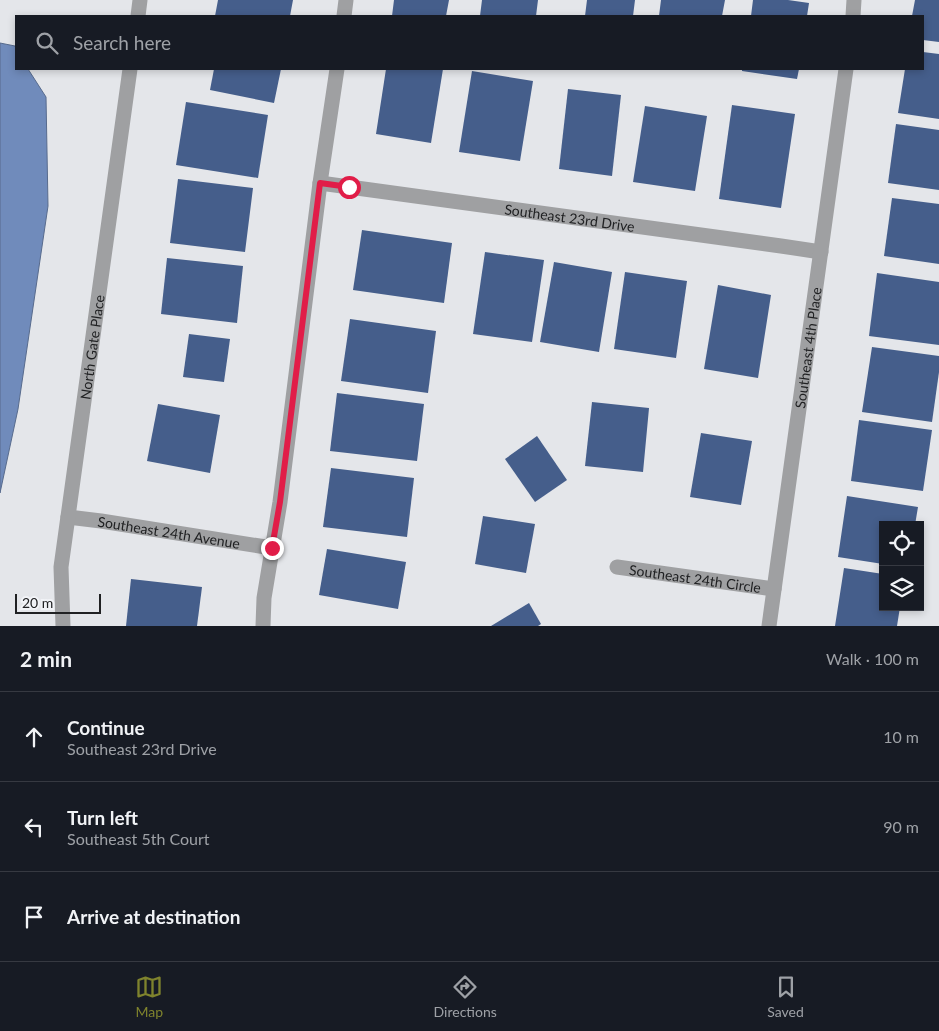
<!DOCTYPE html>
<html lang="en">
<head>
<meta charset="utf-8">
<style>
  body { margin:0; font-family:Lato,sans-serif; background:#20242c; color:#f1f3f6 }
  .controls { position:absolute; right:15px; bottom:15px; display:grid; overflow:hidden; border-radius:0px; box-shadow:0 2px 8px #0003 }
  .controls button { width:45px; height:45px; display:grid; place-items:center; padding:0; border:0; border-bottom:1px solid #363941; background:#171b24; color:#f1f3f6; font:25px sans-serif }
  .scale { position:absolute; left:15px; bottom:12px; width:86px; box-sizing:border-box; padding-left:5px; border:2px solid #202123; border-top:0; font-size:14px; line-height:18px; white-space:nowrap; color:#202123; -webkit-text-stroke:4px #f1f3f7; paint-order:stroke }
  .stop { position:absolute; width:15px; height:15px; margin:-11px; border:4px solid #e11d48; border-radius:50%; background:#fff }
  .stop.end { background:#e11d48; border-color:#fff; box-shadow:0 1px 5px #0008 }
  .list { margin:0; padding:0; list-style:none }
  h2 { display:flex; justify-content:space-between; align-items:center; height:65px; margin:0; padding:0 20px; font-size:21px }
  h2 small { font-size:16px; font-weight:400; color:#9ea1a6 }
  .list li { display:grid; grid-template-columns:32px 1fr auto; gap:15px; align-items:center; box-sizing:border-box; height:90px; padding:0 20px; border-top:1px solid #363941 }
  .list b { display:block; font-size:19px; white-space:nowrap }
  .list p { margin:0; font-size:16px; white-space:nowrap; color:#9ea1a6 }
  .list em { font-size:16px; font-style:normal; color:#9ea1a6 }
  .icon { flex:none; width:28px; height:28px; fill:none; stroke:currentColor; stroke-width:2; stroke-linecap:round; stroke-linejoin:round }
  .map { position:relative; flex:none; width:939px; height:626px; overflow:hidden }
  .search { position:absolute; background:#171b24; box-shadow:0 2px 8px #0003; left:15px; right:15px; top:15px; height:55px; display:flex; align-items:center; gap:12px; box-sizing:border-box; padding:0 18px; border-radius:0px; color:#9ea1a6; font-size:19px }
  .sheet { height:335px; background:#171b24 }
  nav { display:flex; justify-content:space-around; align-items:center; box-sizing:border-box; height:70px; border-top:1px solid #363941; background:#171b24; font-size:14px; color:#9ea1a6 }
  nav a { display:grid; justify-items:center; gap:2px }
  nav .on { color:#7f832d }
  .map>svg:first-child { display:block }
</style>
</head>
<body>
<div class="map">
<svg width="939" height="626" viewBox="0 0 939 626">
  <rect width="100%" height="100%" fill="#e4e6ea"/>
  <!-- water -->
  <path fill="#708bbb" stroke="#586b8d" d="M0 43 15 46 16 49V69H28L46 97 48 206 18 409 0 493Z"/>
  <!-- building -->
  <g fill="#455e8b">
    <path d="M218 0H293L290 16H215Z"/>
    <path d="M394 0H449L446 16H392Z"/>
    <path d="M482 0H538L536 16H480Z"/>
    <path d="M587 0H635L633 16H585Z"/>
    <path d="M661 0H725L722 16H659Z"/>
    <path d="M753 0H788L809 3 807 16H751Z"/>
    <path d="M915 0H939V42L923 40V16H912Z"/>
    <path d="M923 52 939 54V119L898 113 905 69H923Z"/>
    <path d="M214 69H281L274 103 210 90Z"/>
    <path d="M386 69H443L431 143 376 134Z"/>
    <path d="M742 69H799L797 79 742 71Z"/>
    <path d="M472 71 533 81 520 161 459 152Z"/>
    <path d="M568 89 621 95 612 176 559 169Z"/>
    <path d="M186 102 268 115 258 178 176 165Z"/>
    <path d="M732 105 795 114 781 208 719 199Z"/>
    <path d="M645 106 707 116 695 191 633 182Z"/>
    <path d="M896 124 939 130V190L888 183Z"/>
    <path d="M178 179 253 188 245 252 170 243Z"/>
    <path d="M892 198 939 204V264L884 256Z"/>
    <path d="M362 230 452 243 444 303 353 290Z"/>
    <path d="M485 252 544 260 532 342 473 334Z"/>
    <path d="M167 258 243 266 237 323 161 314Z"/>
    <path d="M554 262 612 272 599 352 540 342Z"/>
    <path d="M625 272 687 281 676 358 614 349Z"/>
    <path d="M877 273 939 282V345L869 336Z"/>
    <path d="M718 285 771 295 758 378 704 369Z"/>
    <path d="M350 319 436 331 428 393 341 381Z"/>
    <path d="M189 334 230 339 224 382 183 377Z"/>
    <path d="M872 347 939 356V372L932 422 862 412Z"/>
    <path d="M337 393 424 404 417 461 330 451Z"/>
    <path d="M592 402 649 408 643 472 585 466Z"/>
    <path d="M158 404 220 415 210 473 147 461Z"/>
    <path d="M859 420 932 430 923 491 851 481Z"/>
    <path d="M701 433 752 441 741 505 690 497Z"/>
    <path d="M537 436 567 480 535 502 505 459Z"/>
    <path d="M331 468 414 478 407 537 323 527Z"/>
    <path d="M847 496 918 507 915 525H883V564L838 557Z"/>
    <path d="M483 516 535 524 526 573 475 564Z"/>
    <path d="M327 549 406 562 398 609 319 595Z"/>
    <path d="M844 568 883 574V607H900L897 626H835Z"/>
    <path d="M131 579 202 587 197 626H126Z"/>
    <path d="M529 603 541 624 538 626H491Z"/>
  </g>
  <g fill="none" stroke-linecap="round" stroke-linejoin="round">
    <!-- minor -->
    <g stroke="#9fa0a2" stroke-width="15">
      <path d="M138 16 140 0"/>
      <path d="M344 16 346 0"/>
      <path d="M853 16 854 0"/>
      <path id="s1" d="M320 183 781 246 821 252"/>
      <path id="s2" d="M68 517 101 521 272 548"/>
      <path id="s3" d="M617 567 774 589"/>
      <path id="s4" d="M63 626 61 567 130 69"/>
      <path d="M263 626 264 598 280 502 320 183 337 69"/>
      <path id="s5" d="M769 626 846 69"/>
    </g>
  </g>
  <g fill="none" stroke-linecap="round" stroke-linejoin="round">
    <!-- route -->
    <path stroke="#e11d48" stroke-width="6" d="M272 548 280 502 320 183 349 187"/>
  </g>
  <g text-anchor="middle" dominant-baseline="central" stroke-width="5" stroke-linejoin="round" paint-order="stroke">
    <!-- street labels -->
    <g font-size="14" fill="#202123" stroke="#f1f3f7">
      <text stroke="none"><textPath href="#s1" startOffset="252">Southeast 23rd Drive</textPath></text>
      <text stroke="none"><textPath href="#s4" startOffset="281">North Gate Place</textPath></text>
      <text stroke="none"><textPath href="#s5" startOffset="281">Southeast 4th Place</textPath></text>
      <text stroke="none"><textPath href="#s2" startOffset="102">Southeast 24th Avenue</textPath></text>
      <text stroke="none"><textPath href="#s3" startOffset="79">Southeast 24th Circle</textPath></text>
    </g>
  </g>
</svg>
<div class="controls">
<button><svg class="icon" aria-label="locate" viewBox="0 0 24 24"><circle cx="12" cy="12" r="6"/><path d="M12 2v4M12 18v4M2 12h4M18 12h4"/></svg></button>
<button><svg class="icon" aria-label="layers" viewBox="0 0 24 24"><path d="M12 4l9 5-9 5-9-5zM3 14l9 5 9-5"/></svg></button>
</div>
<div class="scale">20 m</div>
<div class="stop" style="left:349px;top:187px"></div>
<div class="stop end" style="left:272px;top:548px"></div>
<div class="search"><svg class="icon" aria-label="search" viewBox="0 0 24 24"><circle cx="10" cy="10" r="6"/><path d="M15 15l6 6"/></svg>Search here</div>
</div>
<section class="sheet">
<h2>2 min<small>Walk · 100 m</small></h2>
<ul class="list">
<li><svg class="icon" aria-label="ahead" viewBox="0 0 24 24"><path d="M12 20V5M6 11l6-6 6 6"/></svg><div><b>Continue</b><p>Southeast 23rd Drive</p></div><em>10 m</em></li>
<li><svg class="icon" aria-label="left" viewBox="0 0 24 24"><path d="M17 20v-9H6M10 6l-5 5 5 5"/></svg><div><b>Turn left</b><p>Southeast 5th Court</p></div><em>90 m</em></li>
<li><svg class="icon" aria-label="arrive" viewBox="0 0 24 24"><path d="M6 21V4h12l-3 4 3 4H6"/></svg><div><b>Arrive at destination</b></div></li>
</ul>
</section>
<nav>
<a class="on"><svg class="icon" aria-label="map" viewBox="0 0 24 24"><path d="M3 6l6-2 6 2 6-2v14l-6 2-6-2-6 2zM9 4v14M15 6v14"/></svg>Map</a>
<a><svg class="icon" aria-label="directions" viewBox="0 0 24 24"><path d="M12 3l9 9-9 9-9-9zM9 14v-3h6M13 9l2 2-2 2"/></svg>Directions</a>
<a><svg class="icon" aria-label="saved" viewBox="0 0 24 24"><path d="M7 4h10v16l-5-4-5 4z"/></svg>Saved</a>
</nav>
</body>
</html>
